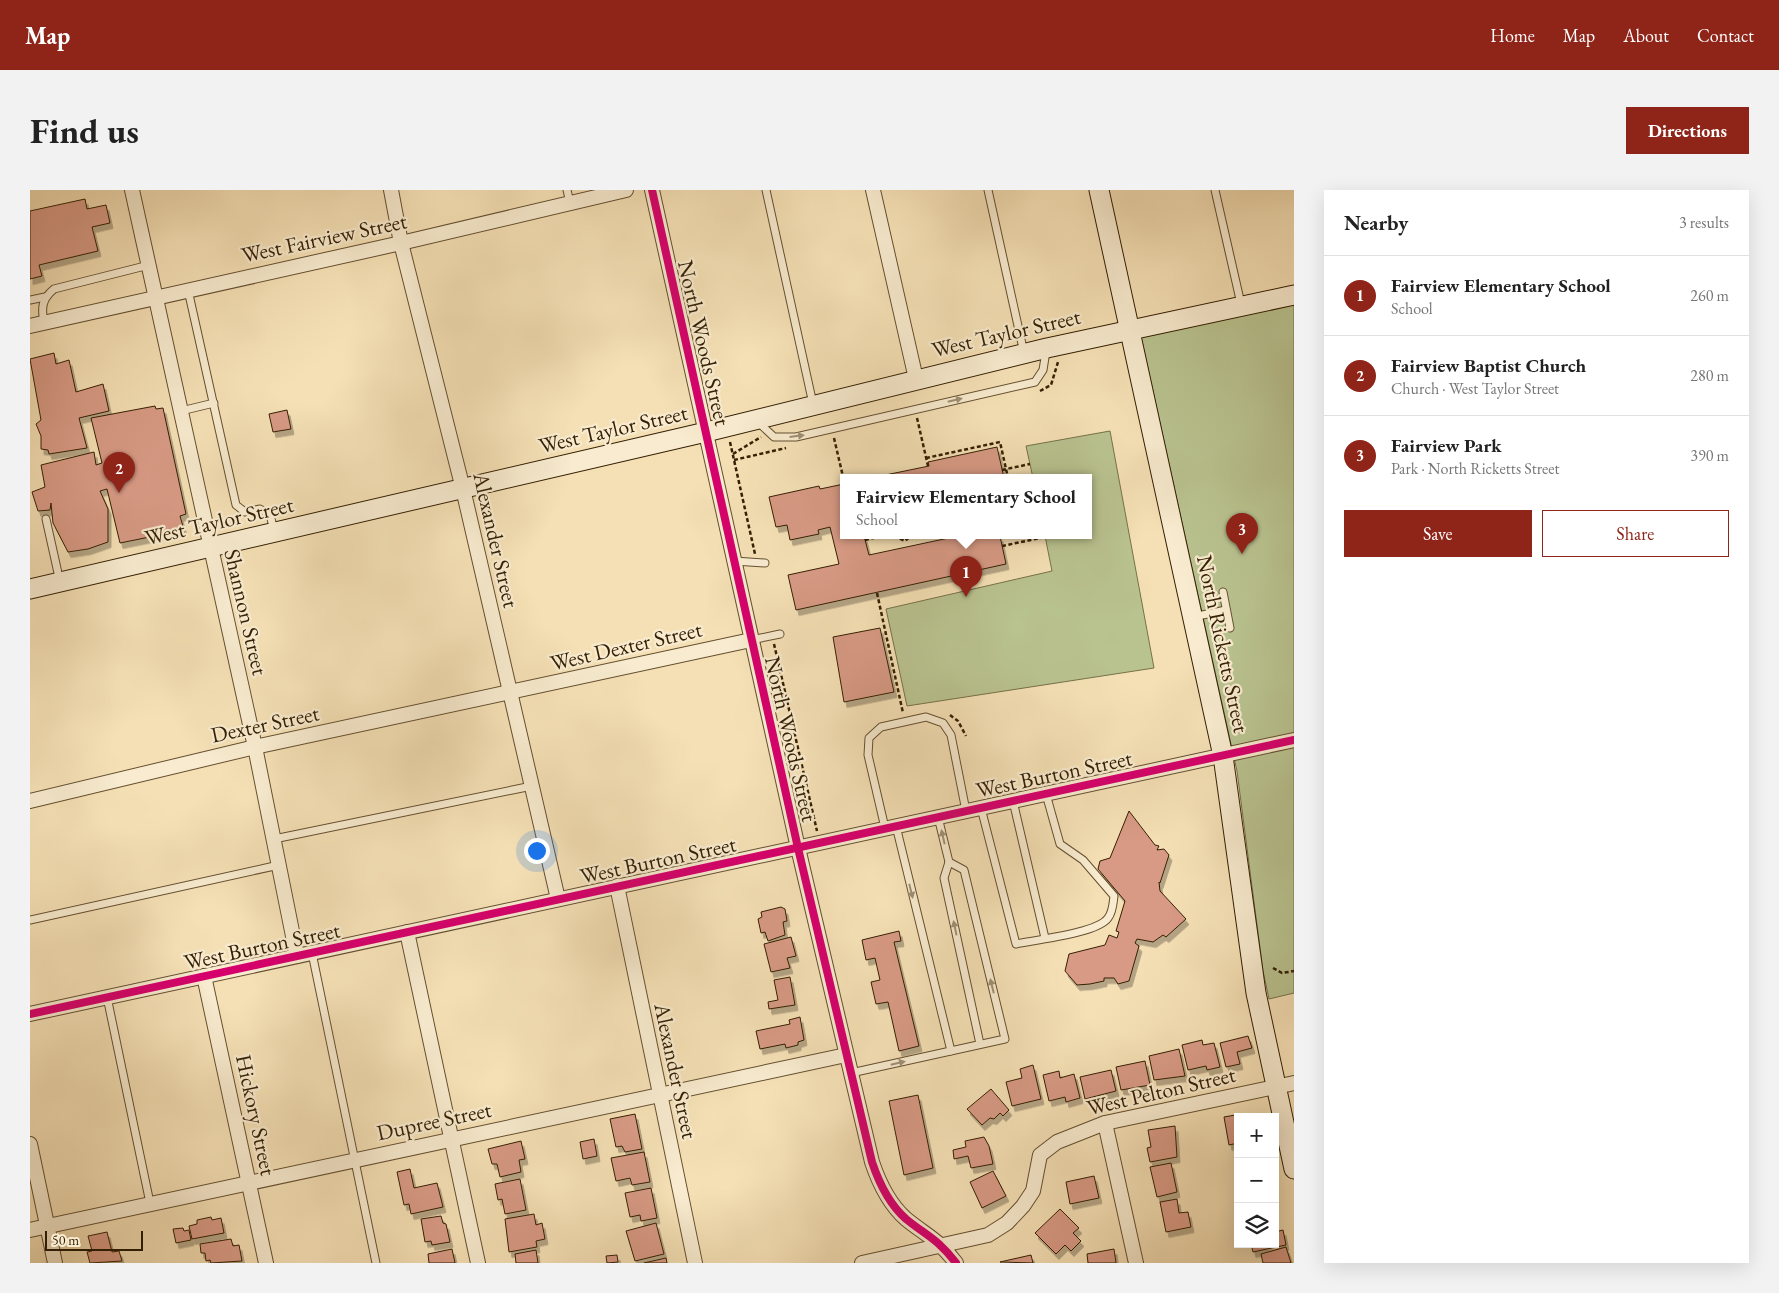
<!DOCTYPE html>
<html lang="en">
<head>
<meta charset="utf-8">
<style>
  body { margin:0; font-family:"EB Garamond",serif; background:#f2f2f2; color:#222 }
  .controls { position:absolute; right:15px; bottom:15px; display:grid; overflow:hidden; border-radius:0px; box-shadow:0 5px 20px #0002 }
  .controls button { width:45px; height:45px; display:grid; place-items:center; padding:0; border:0; border-bottom:1px solid #e0e0e0; background:#fff; color:#222; font:25px sans-serif }
  .scale { position:absolute; left:15px; bottom:12px; width:98px; box-sizing:border-box; padding-left:5px; border:2px solid #341f03; border-top:0; font-size:14px; line-height:18px; white-space:nowrap; color:#341f03; -webkit-text-stroke:4px #f8ebcf; paint-order:stroke }
  .you { position:absolute; left:506px; top:660px; width:18px; height:18px; margin:-12px; border:4px solid #fff; border-radius:50%; background:#1a73e8; box-shadow:0 0 0 8px #1a73e833 }
  .badge { display:grid; place-items:center; width:32px; height:32px; border-radius:50%; background:#8f2418; color:#fff; font-size:16px; font-weight:700 }
  .pin { position:absolute; translate:-50% -41px; filter:drop-shadow(0 1px 2px #0008) }
  .pin::after { content:''; position:absolute; top:26px; width:18px; height:15px; background:inherit; clip-path:polygon(0 0,100% 0,50% 100%) }
  .popup { position:absolute; left:810px; top:284px; width:252px; height:65px; box-sizing:border-box; display:grid; place-content:center; border-radius:0px; background:#fff; filter:drop-shadow(0 1px 4px #0005); font-size:16px; white-space:nowrap; color:#767676 }
  .popup b { font-size:19px; color:#222 }
  .popup::after { content:''; position:absolute; left:50%; top:100%; margin-left:-10px; border:10px solid transparent; border-top-color:#fff }
  .list { margin:0; padding:0; list-style:none }
  h2 { display:flex; justify-content:space-between; align-items:center; height:65px; margin:0; padding:0 20px; font-size:21px }
  h2 small { font-size:16px; font-weight:400; color:#767676 }
  .list li { display:grid; grid-template-columns:32px 1fr auto; gap:15px; align-items:center; box-sizing:border-box; height:80px; padding:0 20px; border-top:1px solid #e0e0e0 }
  .list b { display:block; font-size:19px; white-space:nowrap }
  .list p { margin:0; font-size:16px; white-space:nowrap; color:#767676 }
  .list em { font-size:16px; font-style:normal; color:#767676 }
  .actions { display:flex; gap:10px; padding:15px 20px }
  .actions a { flex:1; padding:11px 0; border:1px solid #8f2418; border-radius:0px; text-align:center; font-size:18px; color:#8f2418 }
  .actions .main { background:#8f2418; color:#fff }
  .icon { flex:none; width:28px; height:28px; fill:none; stroke:currentColor; stroke-width:2; stroke-linecap:round; stroke-linejoin:round }
  .map { position:relative; flex:none; width:1264px; height:1073px; overflow:hidden; border-radius:0px }
  header { display:flex; align-items:center; gap:30px; box-sizing:border-box; height:70px; padding:0 25px; background:#8f2418; color:#fff }
  header strong { font-size:24px }
  nav { display:flex; gap:28px; margin-inline-start:auto; font-size:18px }
  .intro { display:flex; align-items:center; justify-content:space-between; box-sizing:border-box; height:120px; padding:0 30px }
  h1 { margin:0; font-size:35px }
  .button { padding:12px 22px; border-radius:0px; background:#8f2418; color:#fff; font-size:18px; font-weight:700 }
  main { display:flex; gap:30px; padding:0 30px }
  aside { flex:1; background:#fff; border-radius:0px; box-shadow:0 5px 20px #0002 }
  .map>svg:first-child { display:block }
</style>
</head>
<body>
<header>
<strong>Map</strong>
<nav><a>Home</a><a>Map</a><a>About</a><a>Contact</a></nav>
</header>
<div class="intro"><h1>Find us</h1><a class="button">Directions</a></div>
<main>
<div class="map">
<svg width="1264" height="1073" viewBox="0 0 1264 1073">
  <defs>
    <filter id="shadow"><feDropShadow dx="3" dy="5.5" stdDeviation="0" flood-color="#0004"/></filter>
  </defs>
  <rect width="100%" height="100%" fill="#f5e0b5"/>
  <filter id="stains"><feTurbulence type="fractalNoise" baseFrequency=".004" numOctaves="4"/><feColorMatrix values="0 0 0 0 .2 0 0 0 0 .09 0 0 0 0 .02 0 0 0 .5 -.17"/></filter>
  <radialGradient id="worn" r=".72"><stop offset=".6" stop-color="#630" stop-opacity="0"/><stop offset="1" stop-color="#630" stop-opacity=".3"/></radialGradient>
  <!-- green -->
  <g fill="#b9c390" stroke="#76714a">
    <path d="M1264 114V803L1239 809 1233 781 1207 581 1111 147Z"/>
    <path d="M1080 241 1124 478 877 516 856 419 1022 381 1015 346H1058V288H1003L996 256Z"/>
  </g>
  <!-- building -->
  <g fill="#d89a85" stroke="#341f03" filter="url(#shadow)">
    <path d="M55 9 57 19 76 15 80 33 62 37 68 61 9 75 12 86 0 89V21Z"/>
    <path d="M24 163 26 174 39 170 46 202 73 194 79 221 49 228 57 258 19 264 18 260 11 259V246L6 234 11 230 0 169Z"/>
    <path d="M125 216 126 219 133 218 156 324 150 326 154 340 90 353 77 299 70 301 78 319V352L58 359 38 362 23 333 21 313 20 320 8 321 2 302 15 297 11 275 64 262 66 275 72 273 61 228Z"/>
    <path d="M257 220 261 239 243 242 239 224Z"/>
    <path d="M967 257 974 288H841L899 276 898 272Z"/>
    <path d="M814 294V346H834L839 365 928 346H970L976 374 766 420 758 385 809 374 800 337 788 340 789 344 760 350 757 335 746 337 739 307 789 296 790 299Z"/>
    <path d="M850 438 864 502 814 512 803 447Z"/>
    <path d="M1099 621 1125 655 1129 656 1127 660 1134 659 1139 665 1130 693 1129 692 1130 701 1156 729 1136 747 1133 745 1123 752 1107 749 1105 753 1109 756 1099 791 1088 794 1084 788H1074V791L1060 794 1047 795 1035 781 1039 764 1075 755 1079 745 1087 748 1089 742 1086 741 1095 711 1068 679 1070 671 1080 668Z"/>
    <path d="M751 717 755 719 757 731 753 732 755 745 738 751 735 742 731 743 728 729 732 727 731 722Z"/>
    <path d="M869 741 871 751 864 752 889 856 869 861 858 812 846 814 841 792 850 790 845 768 836 770 832 750Z"/>
    <path d="M761 747 766 766 757 768 760 778 741 782 734 754Z"/>
    <path d="M760 787 765 815 739 819 738 812 748 810 744 790Z"/>
    <path d="M770 827 774 850 768 852V855L756 858 755 854 730 859 726 841 760 834 759 830Z"/>
    <path d="M1218 846 1222 858 1207 862 1210 874 1196 877 1190 853Z"/>
    <path d="M1172 850 1173 855 1184 853 1190 877 1177 880 1176 876 1158 880 1152 855Z"/>
    <path d="M1149 859 1155 886 1124 890 1119 866Z"/>
    <path d="M1115 871 1120 895 1091 900 1086 877Z"/>
    <path d="M1003 875 1011 909 982 916 976 892 992 888 990 879Z"/>
    <path d="M1081 880 1086 901 1055 909 1050 887Z"/>
    <path d="M1029 881 1030 888 1044 884 1050 908 1036 912 1035 907 1019 911 1013 885Z"/>
    <path d="M961 899 979 920 973 926 970 923 964 929 960 928 952 935 937 919Z"/>
    <path d="M888 905 903 978 874 985 859 911Z"/>
    <path d="M605 924 612 959 595 962 592 956 586 957 580 929Z"/>
    <path d="M1211 924 1212 927H1208V953L1199 955 1194 927Z"/>
    <path d="M1145 936 1147 967 1120 972 1117 958 1121 957 1118 940Z"/>
    <path d="M954 947 959 956 963 974 941 978 938 966 924 969 923 960 936 957 935 951Z"/>
    <path d="M564 949 567 966 553 969 550 952Z"/>
    <path d="M491 951 495 969 489 970 491 982 470 987 467 974H462L458 959Z"/>
    <path d="M614 962 620 992 602 995 600 988 586 991 581 968Z"/>
    <path d="M1141 973 1147 1002 1127 1007 1120 977Z"/>
    <path d="M380 979 384 998 407 993 413 1017 381 1024 379 1014 374 1015 367 982Z"/>
    <path d="M963 981 976 1006 952 1018 940 992Z"/>
    <path d="M1064 986 1069 1008 1040 1014 1036 992Z"/>
    <path d="M490 989 496 1020 475 1024 472 1009 468 1010 465 994Z"/>
    <path d="M621 998 627 1028 611 1031 610 1025 600 1027 595 1003Z"/>
    <path d="M1147 1009 1149 1023 1158 1022 1161 1037 1136 1042 1130 1012Z"/>
    <path d="M1030 1019 1049 1038 1043 1043 1051 1051 1041 1061 1035 1055 1026 1064 1005 1043Z"/>
    <path d="M504 1024 506 1035 512 1033 515 1049 506 1051 507 1057 479 1062 475 1029Z"/>
    <path d="M411 1026 413 1033 416 1034 420 1052 402 1055 401 1051 395 1052 391 1029Z"/>
    <path d="M181 1027 182 1030 191 1028 194 1043 162 1049 159 1036 167 1034V1030Z"/>
    <path d="M626 1033 634 1064 605 1071 596 1041Z"/>
    <path d="M153 1038 154 1041 159 1040 161 1050 146 1053 143 1039Z"/>
    <path d="M1253 1040 1256 1055 1223 1062 1221 1054H1245V1042Z"/>
    <path d="M77 1042 82 1062 89 1061 92 1071 60 1073 57 1062 62 1061 58 1046Z"/>
    <path d="M201 1049 203 1056 209 1055 212 1071 181 1073 180 1070 176 1071 175 1063H171L170 1054Z"/>
    <path d="M1256 1057 1261 1073H1233L1231 1064Z"/>
    <path d="M422 1059 425 1073H399L398 1064Z"/>
    <path d="M1084 1059 1086 1073H1058L1057 1064Z"/>
    <path d="M506 1060 508 1073H486L485 1064Z"/>
    <path d="M587 1065 588 1072 577 1073 576 1066Z"/>
    <path d="M1001 1065 1003 1073 970 1072Z"/>
    <path d="M636 1068 637 1073H614Z"/>
  </g>
  <g fill="none" stroke-linecap="round" stroke-linejoin="round">
    <defs>
      <g id="lane">
        <path d="M537 0 540 13"/>
        <path d="M736 0 783 214"/>
        <path d="M958 0 994 163"/>
        <path d="M1185 0 1211 114"/>
        <path d="M158 100 206 315 215 322 230 319 240 325 244 340"/>
        <path d="M0 110 15 107"/>
        <path d="M14 133C11 117 12 109 24 99L119 75"/>
        <path d="M151 221 184 213"/>
        <path d="M727 231 744 247H766L1005 192 1013 180 1016 161"/>
        <path d="M16 329 30 392"/>
        <path d="M704 371 735 373"/>
        <path d="M1193 402 1200 438"/>
        <path d="M1163 427 1196 420"/>
        <path d="M721 450 750 444"/>
        <path d="M983 611 1015 748"/>
        <path d="M951 618 986 754C1005 750 1068 743 1078 728 1083 722 1083 713 1084 706L1053 670 1030 654 1016 604"/>
        <path d="M866 636 921 861"/>
        <path d="M855 638 838 565 839 548 851 537 896 527 913 533 921 545 936 621"/>
        <path d="M244 649 502 596"/>
        <path d="M919 672 914 688 950 854"/>
        <path d="M0 730 249 675"/>
        <path d="M282 763 346 1073"/>
        <path d="M77 807 120 1013"/>
        <path d="M821 883 975 849 934 680 919 672 908 627"/>
      </g>
      <g id="street">
        <path d="M102 0 225 557 267 766"/>
        <path d="M361 0 371 53 433 299 528 709"/>
        <path d="M622 0 768 658 842 972C849 993 859 1014 876 1029 897 1046 909 1050 926 1073"/>
        <path d="M843 0 886 189"/>
        <path d="M0 136 371 53 596 0"/>
        <path d="M0 611 225 557 721 450"/>
        <path d="M587 696 665 1073"/>
        <path d="M377 742 448 1073"/>
        <path d="M174 786 236 1073"/>
        <path d="M0 824 1264 550"/>
        <path d="M1075 933 1106 1073"/>
        <path d="M0 954 25 1073"/>
        <path d="M0 1040 816 865"/>
        <path d="M832 1073 958 1045 977 1033 993 1016 1003 1001 1010 965 1027 952 1075 933 1264 893"/>
      </g>
      <g id="secondary">
        <path d="M1069 0 1193 566 1226 803 1264 979"/>
        <path d="M0 399 676 242 1017 158 1264 105"/>
      </g>
    </defs>
    <!-- lane casing -->
    <use href="#lane" stroke="#644f30" stroke-width="9"/>
    <!-- street casing -->
    <use href="#street" stroke="#644f30" stroke-width="16"/>
    <!-- secondary casing -->
    <use href="#secondary" stroke="#341f03" stroke-width="21"/>
    <!-- path -->
    <g stroke="#341f03" stroke-width="2.5" stroke-dasharray="4 2.5" stroke-linecap="butt">
      <path d="M1010 201 1021 195 1028 172"/>
      <path d="M887 228 898 276"/>
      <path d="M804 248 814 291"/>
      <path d="M700 252 725 364"/>
      <path d="M703 264 731 247"/>
      <path d="M896 268 970 252 978 288"/>
      <path d="M704 270 756 258"/>
      <path d="M972 280 1000 274"/>
      <path d="M864 346 875 351 881 346"/>
      <path d="M835 350 852 346"/>
      <path d="M972 356 1015 347"/>
      <path d="M847 403 873 523"/>
      <path d="M744 454 787 641"/>
      <path d="M920 525 928 531 936 546"/>
      <path d="M1243 778 1252 783 1264 781"/>
    </g>
    <!-- lane -->
    <use href="#lane" stroke="#f8ebcf" stroke-width="7"/>
    <!-- street -->
    <use href="#street" stroke="#f8ebcf" stroke-width="14"/>
    <!-- secondary -->
    <use href="#secondary" stroke="#f8ebcf" stroke-width="19"/>
    <defs>
      <g id="cycleway">
        <path d="M622 0 768 658 842 972C849 993 859 1014 876 1029 897 1046 909 1050 926 1073"/>
        <path d="M0 824 1264 550"/>
      </g>
    </defs>
    <!-- cycleway casing -->
    <use href="#cycleway" stroke="#f8ebcf" stroke-width="11"/>
    <!-- cycleway -->
    <use href="#cycleway" stroke="#d6006c" stroke-width="8"/>
  </g>
  <!-- one-way arrows -->
  <defs><path id="oneway-solid" d="M-6-.8H1V-3.2L6.5 0L1 3.2V.8H-6Z" transform="scale(1.25)"/></defs>
  <g fill="#a08f73">
    <use href="#oneway-solid" transform="translate(925 210) rotate(-13)"/>
    <use href="#oneway-solid" transform="translate(767 246) rotate(-7)"/>
    <use href="#oneway-solid" transform="translate(913 647) rotate(-103)"/>
    <use href="#oneway-solid" transform="translate(881 701) rotate(76)"/>
    <use href="#oneway-solid" transform="translate(925 738) rotate(-102)"/>
    <use href="#oneway-solid" transform="translate(962 796) rotate(-104)"/>
    <use href="#oneway-solid" transform="translate(868 873) rotate(-13)"/>
  </g>
  <g text-anchor="middle" dominant-baseline="central" stroke-width="4.5" stroke-linejoin="round" paint-order="stroke">
    <!-- street labels -->
    <g font-size="22" fill="#341f03" stroke="#f8ebcf">
      <text transform="translate(294 48) rotate(-12)">West Fairview Street</text>
      <text transform="translate(976 143) rotate(-13)">West Taylor Street</text>
      <text transform="translate(674 153) rotate(77)">North Woods Street</text>
      <text transform="translate(583 239) rotate(-13)">West Taylor Street</text>
      <text transform="translate(189 331) rotate(-13)">West Taylor Street</text>
      <text transform="translate(466 350) rotate(77)">Alexander Street</text>
      <text transform="translate(216 422) rotate(77)">Shannon Street</text>
      <text transform="translate(1193 454) rotate(78)">North Ricketts Street</text>
      <text transform="translate(596 456) rotate(-13)">West Dexter Street</text>
      <text transform="translate(235 534) rotate(-12)">Dexter Street</text>
      <text transform="translate(761 549) rotate(77)">North Woods Street</text>
      <text transform="translate(1024 584) rotate(-12)">West Burton Street</text>
      <text transform="translate(628 670) rotate(-12)">West Burton Street</text>
      <text transform="translate(232 756) rotate(-12)">West Burton Street</text>
      <text transform="translate(646 881) rotate(78)">Alexander Street</text>
      <text transform="translate(1131 901) rotate(-13)">West Pelton Street</text>
      <text transform="translate(226 925) rotate(78)">Hickory Street</text>
      <text transform="translate(404 931) rotate(-12)">Dupree Street</text>
    </g>
  </g>
  <rect width="100%" height="100%" filter="url(#stains)"/>
  <rect width="100%" height="100%" fill="url(#worn)"/>
</svg>
<div class="controls">
<button>+</button>
<button>−</button>
<button><svg class="icon" aria-label="layers" viewBox="0 0 24 24"><path d="M12 4l9 5-9 5-9-5zM3 14l9 5 9-5"/></svg></button>
</div>
<div class="scale">50 m</div>
<div class="you"></div>
<div class="pin badge" style="left:936px;top:407px">1</div>
<div class="popup"><b>Fairview Elementary School</b>School</div>
<div class="pin badge" style="left:89px;top:303px">2</div>
<div class="pin badge" style="left:1212px;top:364px">3</div>
</div>
<aside>
<h2>Nearby<small>3 results</small></h2>
<ul class="list">
<li><span class="badge">1</span><div><b>Fairview Elementary School</b><p>School</p></div><em>260 m</em></li>
<li><span class="badge">2</span><div><b>Fairview Baptist Church</b><p>Church · West Taylor Street</p></div><em>280 m</em></li>
<li><span class="badge">3</span><div><b>Fairview Park</b><p>Park · North Ricketts Street</p></div><em>390 m</em></li>
</ul>
<div class="actions"><a class="main">Save</a><a>Share</a></div>
</aside>
</main>
</body>
</html>
